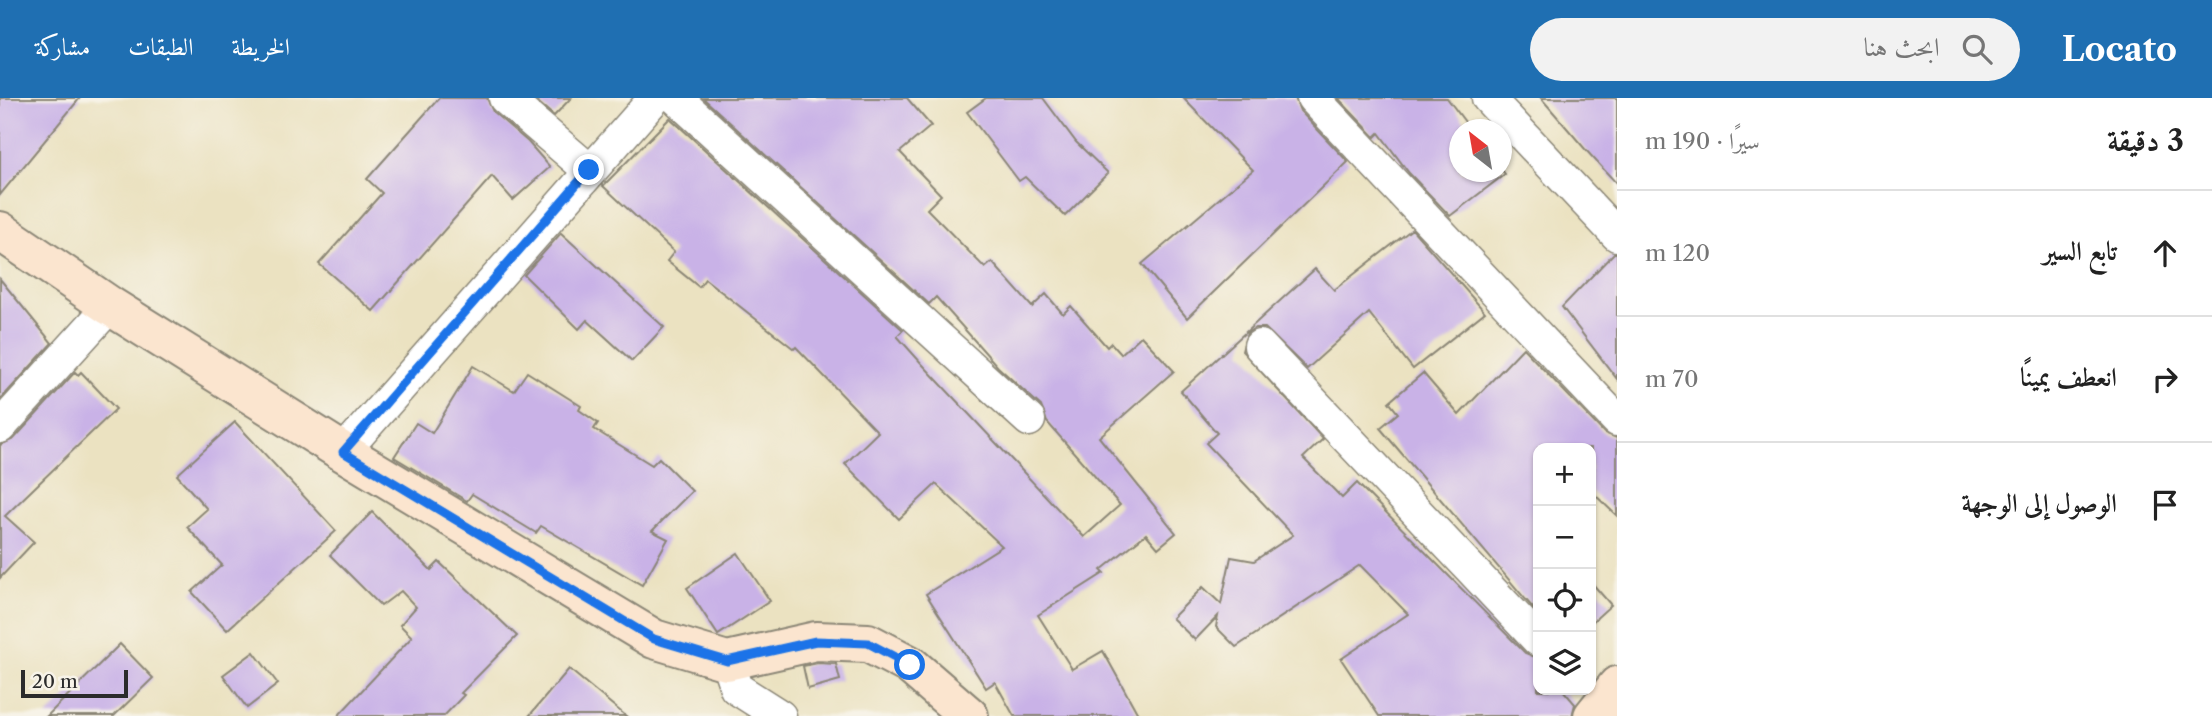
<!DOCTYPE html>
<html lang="ar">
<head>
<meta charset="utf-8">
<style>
  body { margin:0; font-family:"Libre Caslon Text",Amiri,serif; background:#f2f2f2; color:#222; direction:rtl }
  .controls { position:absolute; right:21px; bottom:21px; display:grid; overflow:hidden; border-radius:14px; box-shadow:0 2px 5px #0004 }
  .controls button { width:63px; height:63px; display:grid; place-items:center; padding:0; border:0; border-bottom:2px solid #e0e0e0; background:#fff; color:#222; font:35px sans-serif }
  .compass { position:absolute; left:1449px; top:21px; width:63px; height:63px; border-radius:50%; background:#fff; box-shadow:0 2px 5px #0004; rotate:329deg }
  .scale { position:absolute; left:21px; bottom:18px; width:107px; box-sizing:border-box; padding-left:7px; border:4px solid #2b2b2b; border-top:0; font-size:19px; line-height:24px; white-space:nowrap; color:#2b2b2b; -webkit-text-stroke:5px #f7f3e8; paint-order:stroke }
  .stop { position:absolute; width:21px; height:21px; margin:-16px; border:5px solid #1a73e8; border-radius:50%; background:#fff }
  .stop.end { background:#1a73e8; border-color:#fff; box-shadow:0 2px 7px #0008 }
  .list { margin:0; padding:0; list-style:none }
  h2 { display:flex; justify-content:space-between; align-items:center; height:91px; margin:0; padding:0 28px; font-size:30px }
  h2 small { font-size:23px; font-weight:400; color:#767676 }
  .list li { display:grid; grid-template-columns:46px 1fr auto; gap:21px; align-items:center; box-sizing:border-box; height:126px; padding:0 28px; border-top:2px solid #e0e0e0 }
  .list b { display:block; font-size:26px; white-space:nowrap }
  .list em { font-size:23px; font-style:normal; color:#767676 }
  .icon { flex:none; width:38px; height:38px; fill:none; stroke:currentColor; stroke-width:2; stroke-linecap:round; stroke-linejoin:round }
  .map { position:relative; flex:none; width:1617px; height:618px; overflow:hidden; direction:ltr }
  header { display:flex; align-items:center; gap:42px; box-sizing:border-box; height:98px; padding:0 35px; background:#1f6fb2; color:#fff }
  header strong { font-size:33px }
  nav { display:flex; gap:38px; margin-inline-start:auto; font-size:24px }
  .search { width:490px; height:63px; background:#f2f2f2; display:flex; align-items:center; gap:18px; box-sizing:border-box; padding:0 24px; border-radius:38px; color:#767676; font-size:26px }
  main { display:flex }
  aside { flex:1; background:#fff }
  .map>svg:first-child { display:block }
</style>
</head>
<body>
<header>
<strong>Locato</strong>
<div class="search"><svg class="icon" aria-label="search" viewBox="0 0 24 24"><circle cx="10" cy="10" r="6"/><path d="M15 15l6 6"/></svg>ابحث هنا</div>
<nav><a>الخريطة</a><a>الطبقات</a><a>مشاركة</a></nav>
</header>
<main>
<aside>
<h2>3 دقيقة<small>سيرًا · 190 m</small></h2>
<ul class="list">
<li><svg class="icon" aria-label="ahead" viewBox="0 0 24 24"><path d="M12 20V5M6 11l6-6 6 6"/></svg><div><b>تابع السير</b></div><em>120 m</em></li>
<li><svg class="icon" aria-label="right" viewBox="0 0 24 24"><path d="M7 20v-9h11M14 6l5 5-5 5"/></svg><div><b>انعطف يمينًا</b></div><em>70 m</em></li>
<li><svg class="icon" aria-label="arrive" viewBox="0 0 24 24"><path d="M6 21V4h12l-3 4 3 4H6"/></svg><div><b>الوصول إلى الوجهة</b></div></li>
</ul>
</aside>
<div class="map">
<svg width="1617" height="618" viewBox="0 0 1617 618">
  <rect width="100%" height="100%" fill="#f7f3e8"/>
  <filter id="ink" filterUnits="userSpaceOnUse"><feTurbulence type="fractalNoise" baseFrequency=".0143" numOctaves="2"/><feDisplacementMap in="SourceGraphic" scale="14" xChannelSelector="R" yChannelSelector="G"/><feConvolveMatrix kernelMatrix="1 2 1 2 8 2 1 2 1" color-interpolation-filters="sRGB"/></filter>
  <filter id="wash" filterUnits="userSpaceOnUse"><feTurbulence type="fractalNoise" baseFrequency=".00686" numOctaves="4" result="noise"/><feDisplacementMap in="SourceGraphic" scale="28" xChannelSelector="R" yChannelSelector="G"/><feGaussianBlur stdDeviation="1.57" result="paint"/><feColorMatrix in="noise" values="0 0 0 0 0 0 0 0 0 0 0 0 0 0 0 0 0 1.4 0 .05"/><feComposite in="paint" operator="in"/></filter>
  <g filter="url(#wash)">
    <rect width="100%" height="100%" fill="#ebe2c1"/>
    <g id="blocks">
      <!-- building -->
      <g fill="#c9b2e7">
        <path d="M0 0H80L0 97Z"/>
        <path d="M439 0H487L493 14 528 44 550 69 513 102 492 78 373 213 319 166 382 95 367 81Z"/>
        <path d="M533 0H571L554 18Z"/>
        <path d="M703 0H907L931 28 900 54 941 97 927 111 985 170 992 164 1032 209 1046 196 1063 216 1071 208 1107 249 1111 245 1121 256 1141 238 1174 273 1099 339 1176 435 1158 450 1146 436 1101 472 1104 475 1038 517 1072 571 1103 553 1139 618H1014L995 584 986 590 926 496 1002 448 936 386 899 421 845 366 878 334 796 249 794 251 705 181 699 189 667 163 674 154 603 88 670 20 903 232 897 238 923 267 1084 439 1120 407 1047 324 1041 308 998 269 936 199 929 206Z"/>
        <path d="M986 0H1043L1076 44 1108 75 1065 118 1025 79 1019 83 967 14Z"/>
        <path d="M1183 0H1295L1300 13 1348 64 1187 220 1142 166 1253 72Z"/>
        <path d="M1338 0H1447L1471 32H1460V74L1502 72 1505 76 1450 118 1409 75 1379 35 1375 39Z"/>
        <path d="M1541 0H1617V86L1585 51Z"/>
        <path d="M1412 131 1485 214 1413 271 1369 215 1307 271 1265 230H1255L1247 235 1242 253 1323 341 1303 360 1342 400 1357 385 1525 555 1538 560V592H1563L1575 606 1572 618H1379L1341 561 1408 516 1360 467 1236 549 1216 529 1218 518 1195 542 1172 520 1203 489 1221 506 1231 459 1254 463 1293 437 1206 345 1217 335 1181 293 1315 171 1334 192Z"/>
        <path d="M561 135 664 229 632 263 587 222 579 231 524 177Z"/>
        <path d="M1614 155H1617V281L1562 209Z"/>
        <path d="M0 181 52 245 0 302Z"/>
        <path d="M1523 250 1604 335 1617 340V418L1591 393V350H1538V516L1380 330 1398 315 1389 304 1423 275 1459 317Z"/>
        <path d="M473 268 514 293 527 274 581 308 579 312 598 325 594 331 652 367 659 360 692 393 652 433 668 441 642 487 541 428 536 435 472 396 467 403 394 359 416 325 432 335Z"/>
        <path d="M75 274 78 277 81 274 116 311 5 418 34 444 0 480V347L14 341Z"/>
        <path d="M235 324 336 433 227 532 192 494 222 467 187 429 207 411 177 377Z"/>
        <path d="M372 414 431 472 439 464 517 538 461 595 464 597 444 618H338L412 539 400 527 416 509 401 493 381 508 330 457Z"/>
        <path d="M738 455 770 503 718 537 687 490Z"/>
        <path d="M1591 484 1611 507 1591 525Z"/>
        <path d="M120 546 153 580 114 618H47Z"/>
        <path d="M254 554 278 586 247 610 223 577Z"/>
        <path d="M818 565 836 566 840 582 808 591 803 568Z"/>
        <path d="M569 571 593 591 626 618H529Z"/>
      </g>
    </g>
  </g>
  <g filter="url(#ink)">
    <use href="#blocks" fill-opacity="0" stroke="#8b8676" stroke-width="2"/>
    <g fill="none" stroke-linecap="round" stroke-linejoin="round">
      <defs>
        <g id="street">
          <path d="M505 0 589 72"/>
          <path d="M676 0 1029 322"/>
          <path d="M1313 0 1617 322"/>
          <path d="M1488 0 1617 137"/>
          <path d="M1260 248 1538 542"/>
          <path d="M0 329 110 208"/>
          <path d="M343 354 655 0"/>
          <path d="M727 563 736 590 780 618"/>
        </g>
        <g id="secondary">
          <path d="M0 133 110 208 343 354 654 541 727 563 816 543 868 545 910 567 969 618"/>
          <path d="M1593 618 1617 588"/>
        </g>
      </defs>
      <!-- street casing -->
      <use href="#street" stroke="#8b8676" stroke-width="35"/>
      <!-- secondary casing -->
      <use href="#secondary" stroke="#8b8676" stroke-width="42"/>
      <!-- street -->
      <use href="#street" stroke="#fff" stroke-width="32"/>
      <!-- secondary -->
      <use href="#secondary" stroke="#fbe5cf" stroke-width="38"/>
    </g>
  </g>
  <g fill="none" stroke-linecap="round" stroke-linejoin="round" filter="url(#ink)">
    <!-- route -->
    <path stroke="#1a73e8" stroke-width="9" d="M589 72 343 354 654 541 727 563 816 543 868 545 910 567"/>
  </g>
</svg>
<div class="controls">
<button>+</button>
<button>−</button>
<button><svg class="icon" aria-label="locate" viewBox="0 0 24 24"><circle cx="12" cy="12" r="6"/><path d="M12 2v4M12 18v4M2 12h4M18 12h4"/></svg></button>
<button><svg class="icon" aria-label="layers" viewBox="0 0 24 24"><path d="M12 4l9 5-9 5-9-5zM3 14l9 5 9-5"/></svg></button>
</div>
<svg class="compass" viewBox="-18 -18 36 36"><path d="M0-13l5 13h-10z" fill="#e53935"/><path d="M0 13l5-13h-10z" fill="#767676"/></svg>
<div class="scale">20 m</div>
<div class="stop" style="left:910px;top:567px"></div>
<div class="stop end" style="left:589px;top:72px"></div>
</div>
</main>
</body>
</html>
